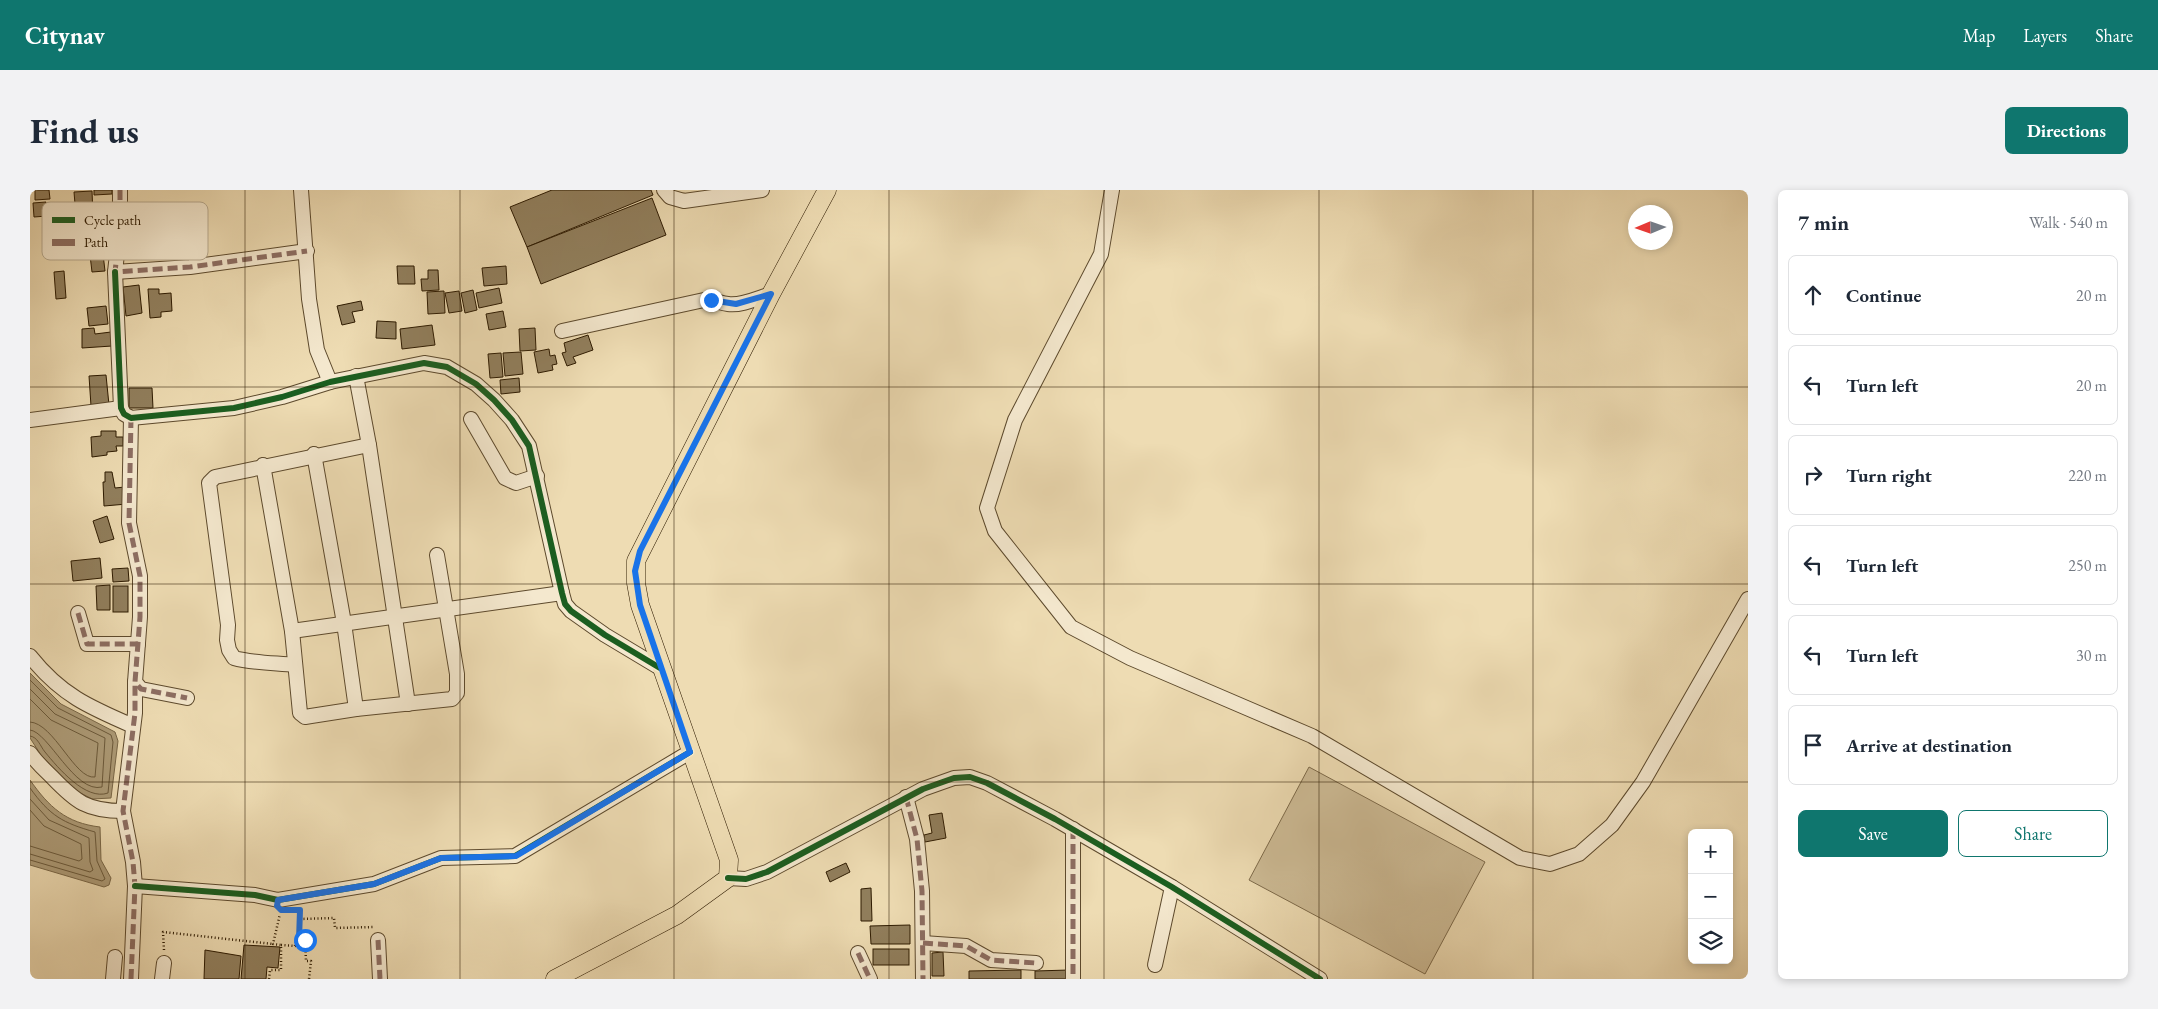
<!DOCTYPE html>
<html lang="en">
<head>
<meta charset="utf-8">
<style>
  body { margin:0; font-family:"EB Garamond",serif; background:#f2f2f3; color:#1f2937 }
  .controls { position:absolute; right:15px; bottom:15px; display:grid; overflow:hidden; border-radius:8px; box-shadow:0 2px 8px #0003 }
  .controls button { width:45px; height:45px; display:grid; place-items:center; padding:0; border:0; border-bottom:1px solid #e0e1e3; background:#fff; color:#1f2937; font:25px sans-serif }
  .compass { position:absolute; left:1598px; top:15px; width:45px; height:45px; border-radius:50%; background:#fff; box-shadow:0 2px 8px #0003; rotate:268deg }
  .stop { position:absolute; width:15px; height:15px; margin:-11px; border:4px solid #1a73e8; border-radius:50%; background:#fff }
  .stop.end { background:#1a73e8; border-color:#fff; box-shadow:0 1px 5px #0008 }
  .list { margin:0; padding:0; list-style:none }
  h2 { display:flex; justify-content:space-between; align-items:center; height:65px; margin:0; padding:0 20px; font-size:21px }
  h2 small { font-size:16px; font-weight:400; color:#747a83 }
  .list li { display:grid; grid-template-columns:32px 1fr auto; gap:15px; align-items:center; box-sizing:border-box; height:80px; margin:0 10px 10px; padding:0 10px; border:1px solid #e0e1e3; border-radius:8px }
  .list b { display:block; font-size:19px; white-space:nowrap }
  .list em { font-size:16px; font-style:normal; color:#747a83 }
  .actions { display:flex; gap:10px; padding:15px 20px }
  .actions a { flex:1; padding:11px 0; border:1px solid #0f766e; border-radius:8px; text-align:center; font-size:18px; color:#0f766e }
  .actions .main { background:#0f766e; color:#fff }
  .icon { flex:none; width:28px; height:28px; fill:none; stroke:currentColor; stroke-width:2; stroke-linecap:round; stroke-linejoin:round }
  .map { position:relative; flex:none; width:1718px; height:789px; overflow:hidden; border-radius:8px }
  header { display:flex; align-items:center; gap:30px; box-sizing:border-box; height:70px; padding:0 25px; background:#0f766e; color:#fff }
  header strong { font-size:24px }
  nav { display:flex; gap:28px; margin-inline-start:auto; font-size:18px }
  .intro { display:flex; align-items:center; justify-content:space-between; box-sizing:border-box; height:120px; padding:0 30px }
  h1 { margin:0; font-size:35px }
  .button { padding:12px 22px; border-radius:8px; background:#0f766e; color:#fff; font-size:18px; font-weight:700 }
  main { display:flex; gap:30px; padding:0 30px }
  aside { flex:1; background:#fff; border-radius:8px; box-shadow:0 2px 8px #0003 }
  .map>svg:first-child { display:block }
</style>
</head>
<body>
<header>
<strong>Citynav</strong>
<nav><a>Map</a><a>Layers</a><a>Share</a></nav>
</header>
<div class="intro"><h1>Find us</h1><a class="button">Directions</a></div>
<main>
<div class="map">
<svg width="1718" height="789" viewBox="0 0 1718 789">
  <rect width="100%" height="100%" fill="#eedcb3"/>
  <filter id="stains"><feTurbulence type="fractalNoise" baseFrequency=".004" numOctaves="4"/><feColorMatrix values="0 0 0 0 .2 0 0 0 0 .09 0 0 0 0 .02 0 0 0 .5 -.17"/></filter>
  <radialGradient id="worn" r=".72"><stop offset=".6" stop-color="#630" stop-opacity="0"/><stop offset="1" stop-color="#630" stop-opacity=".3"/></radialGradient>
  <!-- green -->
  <path fill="#cdbb95" stroke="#7d6a4a" d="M1279 577 1455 672 1395 784 1219 690Z"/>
  <!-- water -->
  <g fill="#ac9a76" stroke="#796747">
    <path d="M0 483 31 514 85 542 88 551 81 608 62 609 45 600 11 565 0 548Z"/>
    <path d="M0 590C19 617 36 633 70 637L71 670 81 688 79 695 74 697 0 675Z"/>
  </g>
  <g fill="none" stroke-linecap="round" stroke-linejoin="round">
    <!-- shore -->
    <g stroke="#6c5a3b" stroke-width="1">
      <path d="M0 490 28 518 81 545 83 552 78 603C56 611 28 578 15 562 10 556 8 547 0 546"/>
      <path d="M0 499 25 524 75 548 72 597C45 604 18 541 0 540"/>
      <path d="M0 509 21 530 68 553 65 587C45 590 24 533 0 532"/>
      <path d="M0 598C20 626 33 633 65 642L67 671 75 689 72 691 0 670"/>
      <path d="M0 609 19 630 59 648 60 672 63 680 60 682 0 664"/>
      <path d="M0 620 14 636 51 654 52 669 49 671 0 656"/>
    </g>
  </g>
  <!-- building -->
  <g fill="#917f5d" stroke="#2d1a00">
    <path d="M5 0H19L20 9 5 10Z"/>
    <path d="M64 0H82V4L64 5Z"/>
    <path d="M522 0H621L623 5 497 57 480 17Z"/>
    <path d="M62 1 63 25 46 26 44 2Z"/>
    <path d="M622 8 636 45 511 94 497 57Z"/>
    <path d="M16 12 17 26 4 27 3 13Z"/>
    <path d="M73 64 75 81 62 82 60 65Z"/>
    <path d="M367 76H384L385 94H368Z"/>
    <path d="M476 76 477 94 454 96 452 78Z"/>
    <path d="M398 80H408L409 100 392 101 391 89H398Z"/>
    <path d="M34 81 36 108 26 109 24 82Z"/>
    <path d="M109 95 112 123 96 126 93 97Z"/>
    <path d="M469 98 472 113 449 118 446 103Z"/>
    <path d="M118 99H129V104L141 103 142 121 131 122V127L120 128Z"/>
    <path d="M443 100 447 120 435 123 431 103Z"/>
    <path d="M414 101 415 123 398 124 397 102Z"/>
    <path d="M429 101 432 121 419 123 415 103Z"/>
    <path d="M331 111 333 120 322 122 325 132 312 135 307 116Z"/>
    <path d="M76 116 78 134 59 136 57 118Z"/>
    <path d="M473 121 476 137 459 140 456 124Z"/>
    <path d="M347 131 366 132V149L346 148Z"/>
    <path d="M402 135 405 155 372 159 370 139Z"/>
    <path d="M64 138 65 144 81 142 82 156 52 158V139Z"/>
    <path d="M505 138 506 160 490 161 489 139Z"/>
    <path d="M558 145 563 160 543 167 546 173 537 176 532 163 536 162 534 153Z"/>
    <path d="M519 159 520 166 525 165 527 174 522 175 523 180 508 183 504 162Z"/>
    <path d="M491 162 493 184 475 186 473 163Z"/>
    <path d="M471 163 473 187 460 188 458 164Z"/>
    <path d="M76 185 79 215 61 216 59 186Z"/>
    <path d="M489 188 490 202 471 204 470 190Z"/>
    <path d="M99 198H122L123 218H99Z"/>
    <path d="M71 241H86V247H93V256H86L87 261 77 262V265L62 267 61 247 71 246Z"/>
    <path d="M75 282H82L85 298 95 297 97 314 74 316 73 292H75Z"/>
    <path d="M77 326 84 349 70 353 63 331Z"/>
    <path d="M70 368 72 388 43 391 41 371Z"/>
    <path d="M98 378 99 391 83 392 82 379Z"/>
    <path d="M80 395V420H67L66 396Z"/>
    <rect x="83" y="396" width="15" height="26"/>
    <path d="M912 623 916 648 895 652 894 645 902 643 899 625Z"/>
    <path d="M816 673 820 682 800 692 796 682Z"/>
    <path d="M841 698 842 731H831V699Z"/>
    <path d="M880 735V754H841L840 736Z"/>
    <path d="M214 755 250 757 248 778 237 777 236 789H211Z"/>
    <rect x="843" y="759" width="36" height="16"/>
    <path d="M175 760 211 766 209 789H174Z"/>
    <path d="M913 762 914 786H902V763Z"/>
    <path d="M991 780V789H939V781Z"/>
    <path d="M1039 780V789H1005V781Z"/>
  </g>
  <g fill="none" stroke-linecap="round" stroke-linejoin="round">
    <defs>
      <g id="minor">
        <path d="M90 0V37L85 82 160 77 277 61"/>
        <path d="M271 0 279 109 287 160 300 192"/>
        <path d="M634 0 640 7 654 11 732 0"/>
        <path d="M1082 0 1071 64 985 230 957 318 965 341 1041 437 1100 468 1282 546 1490 668 1520 674 1549 664 1582 635 1613 592 1718 409"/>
        <path d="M85 82 91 218 94 224 101 228 204 218 252 207 300 192 394 173 417 177 446 194 464 210 482 230 499 256 532 403 535 414 541 421 575 445 630 478"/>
        <path d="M532 141 674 110C684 109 689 113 698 114 711 116 728 108 741 104"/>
        <path d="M326 186 339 255 378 514"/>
        <path d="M101 228 99 333 110 386V427L105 492 111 499 157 508"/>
        <path d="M441 229 475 288 486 293 507 286"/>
        <path d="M0 230 91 218"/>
        <path d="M284 264 314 433 326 519 422 509 427 503V484L407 365"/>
        <path d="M233 275 262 441 270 523 275 527 281 526 326 519"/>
        <path d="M48 423 57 454H108"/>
        <path d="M262 441 532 403"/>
        <path d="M0 466C31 505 59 517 103 536"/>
        <path d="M265 475C245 473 222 473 204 468L199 460 197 450 198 435 179 293 185 287 339 255"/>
        <path d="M0 563C6 572 14 579 22 587 46 612 57 621 93 621"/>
        <path d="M876 607 887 649 892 701 893 789"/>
        <path d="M1043 639V789"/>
        <path d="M698 688 716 689 737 682 893 599 924 588 940 587 957 593 1025 629 1142 697 1290 789"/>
        <path d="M105 696 225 705 248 710 344 694 411 668 485 666 660 562"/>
        <path d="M348 750 350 789"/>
        <path d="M893 753 936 756 961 770 1006 773"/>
        <path d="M828 763 840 789"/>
        <path d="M1125 775 1142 697"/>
        <path d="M83 789 85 767"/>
        <path d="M101 789 105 696 103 672 93 621 105 523V492"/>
        <path d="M132 789 134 773"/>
      </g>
      <path id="major" d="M525 789 647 725 698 688 699 670 610 415 606 393V371L741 104 797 0"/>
    </defs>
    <!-- minor casing -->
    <use href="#minor" stroke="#5d4a2d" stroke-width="16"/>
    <!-- major casing -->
    <use href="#major" stroke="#2d1a00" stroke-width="19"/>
    <!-- path -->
    <g stroke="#2d1a00" stroke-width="2.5" stroke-dasharray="1 2.5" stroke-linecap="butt">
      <path d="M270 729 304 728 305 738 344 737"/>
      <path d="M269 750H275L276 771H281L279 789"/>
      <path d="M251 755 265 756 266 750H269V720"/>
      <path d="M134 760 133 742 243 754"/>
      <path d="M239 789 240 780H251V755L243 754 250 724"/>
    </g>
    <!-- minor -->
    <use href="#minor" stroke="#f4e8ce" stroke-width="14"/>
    <!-- major -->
    <use href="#major" stroke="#eedcb3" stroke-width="18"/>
    <!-- quiet -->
    <g stroke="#8d6e63" stroke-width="5" stroke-dasharray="10 5" stroke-linecap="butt">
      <path d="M90 0V37L85 82 160 77 277 61"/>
      <path d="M101 228 99 333 110 386V427L105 492 111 499 157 508"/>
      <path d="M48 423 57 454H108"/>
      <path d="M876 607 887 649 892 701 893 789"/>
      <path d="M1043 639V789"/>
      <path d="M348 750 350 789"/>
      <path d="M893 753 936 756 961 770 1006 773"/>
      <path d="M828 763 840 789"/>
      <path d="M101 789 105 696 103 672 93 621 105 523V492"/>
    </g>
    <defs>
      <g id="cycleway">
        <path d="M85 82 91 218 94 224 101 228 204 218 252 207 300 192 394 173 417 177 446 194 464 210 482 230 499 256 532 403 535 414 541 421 575 445 630 478"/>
        <path d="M698 688 716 689 737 682 893 599 924 588 940 587 957 593 1025 629 1142 697 1290 789"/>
        <path d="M105 696 225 705 248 710 344 694 411 668 485 666 660 562"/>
      </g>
    </defs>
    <!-- cycleway casing -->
    <use href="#cycleway" stroke="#f4e8ce" stroke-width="9"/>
    <!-- cycleway -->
    <use href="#cycleway" stroke="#1b5e20" stroke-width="6"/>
  </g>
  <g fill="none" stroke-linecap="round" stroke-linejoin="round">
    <!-- route -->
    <path stroke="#1a73e8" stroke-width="6" d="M275 750H269L270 720H251L247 716 248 710 344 694 411 668 486 666 660 562 610 415 605 381 610 361 741 104 706 114 681 110"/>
  </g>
  <!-- grid -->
  <path fill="none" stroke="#2d1a00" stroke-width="1" stroke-opacity="0.55" d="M215 0V789M430 0V789M644 0V789M859 0V789M1074 0V789M1289 0V789M1503 0V789M0 197H1718M0 394H1718M0 592H1718"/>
  <!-- legend -->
  <rect x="12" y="12" width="166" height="58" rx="8" fill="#f4e8ce" stroke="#b8aa90" stroke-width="1"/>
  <rect x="22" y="27" width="23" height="6" fill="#1b5e20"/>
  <rect x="22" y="49" width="23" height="7" fill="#8d6e63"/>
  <g font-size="14" fill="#2d1a00">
    <text x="54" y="35">Cycle path</text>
    <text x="54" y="57">Path</text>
  </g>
  <rect width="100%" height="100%" filter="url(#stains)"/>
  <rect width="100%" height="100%" fill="url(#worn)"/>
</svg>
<div class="controls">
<button>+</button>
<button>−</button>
<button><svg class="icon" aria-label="layers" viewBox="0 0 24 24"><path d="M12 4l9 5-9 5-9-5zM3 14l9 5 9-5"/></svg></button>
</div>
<svg class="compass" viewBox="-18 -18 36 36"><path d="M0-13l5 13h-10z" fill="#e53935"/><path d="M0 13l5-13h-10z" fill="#747a83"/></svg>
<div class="stop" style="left:275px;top:750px"></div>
<div class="stop end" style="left:681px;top:110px"></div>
</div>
<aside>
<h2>7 min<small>Walk · 540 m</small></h2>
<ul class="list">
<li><svg class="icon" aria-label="ahead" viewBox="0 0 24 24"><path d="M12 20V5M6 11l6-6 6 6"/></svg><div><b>Continue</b></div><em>20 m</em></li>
<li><svg class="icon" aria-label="left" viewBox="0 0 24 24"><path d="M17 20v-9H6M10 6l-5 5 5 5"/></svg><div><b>Turn left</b></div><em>20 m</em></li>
<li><svg class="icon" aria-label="right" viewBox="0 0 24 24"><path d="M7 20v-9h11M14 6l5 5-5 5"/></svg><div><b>Turn right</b></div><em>220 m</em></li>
<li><svg class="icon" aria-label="left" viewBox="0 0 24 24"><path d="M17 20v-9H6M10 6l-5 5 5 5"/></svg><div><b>Turn left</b></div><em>250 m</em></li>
<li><svg class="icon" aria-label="left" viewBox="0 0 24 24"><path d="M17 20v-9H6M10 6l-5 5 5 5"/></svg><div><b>Turn left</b></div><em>30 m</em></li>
<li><svg class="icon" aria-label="arrive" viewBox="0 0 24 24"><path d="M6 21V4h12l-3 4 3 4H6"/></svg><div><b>Arrive at destination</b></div></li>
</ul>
<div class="actions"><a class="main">Save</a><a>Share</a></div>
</aside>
</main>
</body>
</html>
